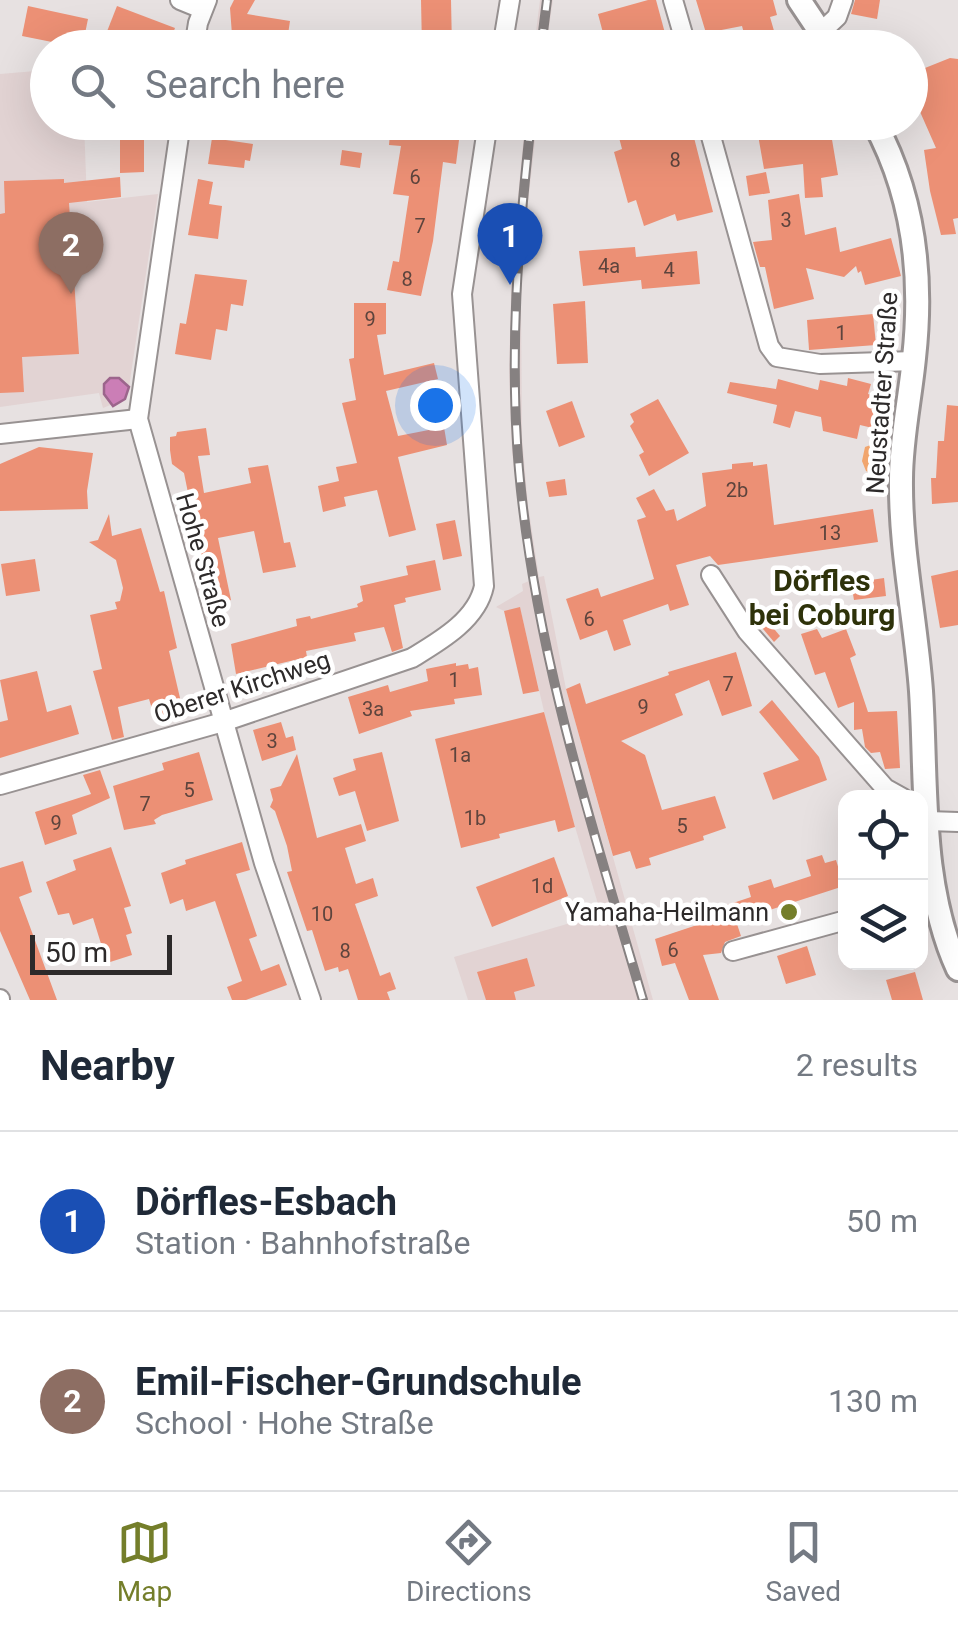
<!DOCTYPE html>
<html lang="en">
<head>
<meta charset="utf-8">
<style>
  body { margin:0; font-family:Roboto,sans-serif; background:#f6f6f7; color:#1f2937 }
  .controls { position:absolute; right:30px; bottom:30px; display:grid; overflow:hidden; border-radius:20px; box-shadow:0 10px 40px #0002 }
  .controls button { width:90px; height:90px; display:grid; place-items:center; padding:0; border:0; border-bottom:2px solid #e0e1e3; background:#fff; color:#1f2937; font:50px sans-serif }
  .scale { position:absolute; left:30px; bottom:25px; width:142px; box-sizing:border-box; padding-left:10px; border:5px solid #2d2a2a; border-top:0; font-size:28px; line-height:35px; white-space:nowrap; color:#2d2a2a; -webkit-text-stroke:8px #fff; paint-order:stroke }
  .you { position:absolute; left:435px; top:405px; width:35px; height:35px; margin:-25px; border:8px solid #fff; border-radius:50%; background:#1a73e8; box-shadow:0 0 0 15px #1a73e833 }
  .badge { display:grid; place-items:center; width:65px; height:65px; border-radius:50%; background:#747e2a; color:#fff; font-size:32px; font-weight:700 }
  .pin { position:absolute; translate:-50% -82px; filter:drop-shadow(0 2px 5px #0008) }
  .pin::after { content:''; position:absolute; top:52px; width:35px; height:30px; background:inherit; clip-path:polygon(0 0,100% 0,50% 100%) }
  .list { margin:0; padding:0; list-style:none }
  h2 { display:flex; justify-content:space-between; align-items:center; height:130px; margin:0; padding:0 40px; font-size:42px }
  h2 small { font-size:32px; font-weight:400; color:#747a83 }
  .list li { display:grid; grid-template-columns:65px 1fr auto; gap:30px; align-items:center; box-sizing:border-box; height:180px; padding:0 40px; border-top:2px solid #e0e1e3 }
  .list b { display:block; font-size:38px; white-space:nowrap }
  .list p { margin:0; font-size:32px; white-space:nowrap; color:#747a83 }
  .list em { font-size:32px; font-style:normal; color:#747a83 }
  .icon { flex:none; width:55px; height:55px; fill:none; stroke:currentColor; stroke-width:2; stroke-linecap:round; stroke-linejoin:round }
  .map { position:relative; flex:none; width:958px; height:1000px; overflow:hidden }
  .search { position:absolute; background:#fff; box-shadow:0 10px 40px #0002; left:30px; right:30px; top:30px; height:110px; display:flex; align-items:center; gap:25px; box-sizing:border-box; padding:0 35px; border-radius:55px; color:#747a83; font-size:38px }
  .sheet { height:490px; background:#fff }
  nav { display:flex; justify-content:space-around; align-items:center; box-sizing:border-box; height:140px; border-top:2px solid #e0e1e3; background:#fff; font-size:28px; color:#747a83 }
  nav a { display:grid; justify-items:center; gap:5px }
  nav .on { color:#747e2a }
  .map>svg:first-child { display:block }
</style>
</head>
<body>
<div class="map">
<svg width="958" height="1000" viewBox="0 0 958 1000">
  <rect width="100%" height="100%" fill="#e7e1e1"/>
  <!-- built -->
  <g fill="#e2d3d3">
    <path d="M540 0H553L546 47H534Z"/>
    <path d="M47 70 48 122 84 123 87 202 158 194 129 387 125 399 103 408 99 393 0 407V74Z"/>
    <path d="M525 123H537L524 238 521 299 522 437 528 505 539 577 544 576 566 689 653 1000H468L454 957 601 914 556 763 520 608 504 611 496 607 523 591 522 584 529 581 512 452 509 372 512 260Z"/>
  </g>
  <!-- green -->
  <path fill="#f1a56d" d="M882 441 879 477 866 471 862 461 865 447Z"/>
  <!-- water -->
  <path fill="#cb7eb6" stroke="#9c658c" stroke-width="2.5" d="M110 378H119L129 387 125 399 113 406 104 394V384Z"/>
  <!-- building -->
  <g fill="#ec9075">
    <path d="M234 0H255L247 14 290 21 286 48H233L230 8Z"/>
    <path d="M421 0H451L452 48H422Z"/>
    <path d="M648 0H656L669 48H607L598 14Z"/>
    <path d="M696 0H773L777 15 770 17 779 48H748L742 26 706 33Z"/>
    <path d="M855 0H880L877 19 851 14Z"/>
    <path d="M28 6 88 19 82 48 22 36Z"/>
    <path d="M117 6 175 28 167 48H142L106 34Z"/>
    <path d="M950 58 958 59V218L953 219 956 234 941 235 930 191 924 150 936 148 910 89V74Z"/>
    <path d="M391 122H416L414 134 459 140 456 164 443 162 433 241 421 296 387 290 393 261 399 262 409 196 393 194 401 146 389 145Z"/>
    <path d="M625 122H690L713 212 677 221 675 214 644 226 636 200 628 203 614 152 622 149 616 126Z"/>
    <path d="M805 122H829L838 175 821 178 823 197 805 198 803 164 764 169 758 135 806 128Z"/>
    <path d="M212 138 253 144 250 161 245 160 244 168 208 164Z"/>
    <path d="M144 139V172L120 173V140Z"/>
    <path d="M342 150 362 153 360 168 340 165Z"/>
    <path d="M766 172 770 193 749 196 746 176Z"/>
    <path d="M120 177 121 197 69 203 79 354 22 357 24 392 0 393V214L5 213 4 181 64 179V183Z"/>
    <path d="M198 179 213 182 209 204 222 206 218 239 188 235Z"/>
    <path d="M799 194 805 235 836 227 840 252 891 238 901 276 865 285 861 271 858 273 856 266 844 277 806 268 814 299 774 309 765 267H760L753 242 772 240 768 200Z"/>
    <path d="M635 247 636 257 697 251 700 284 642 289 641 280 583 286 579 251Z"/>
    <path d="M195 274 247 280 243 306 231 304 227 331 216 329 211 360 175 354 180 323 186 324Z"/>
    <path d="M585 301 588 363 557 364 553 304Z"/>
    <path d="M354 303H386V334L377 335 384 375 434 363 438 379 386 391 398 436 444 427 447 445 398 457 416 530 389 537 377 490 344 497 346 506 323 512 318 486 339 481 336 467 357 463 342 403 356 400 349 359 354 358Z"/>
    <path d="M873 314 876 345 809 350 807 320Z"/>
    <path d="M848 378 871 384 868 394 892 400 885 431 860 425 857 439 823 431 821 417 795 411 790 428 773 423 777 405 727 393 730 382 776 389 778 379 818 390 820 380 847 386Z"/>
    <path d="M658 399 689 453 649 476 639 455 644 452 630 426 634 422 630 414Z"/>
    <path d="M572 401 585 437 559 447 546 411Z"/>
    <path d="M947 405 958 406V502L932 504 931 478H936L938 441H944Z"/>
    <path d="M206 428 210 455 198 456 204 493 251 483 248 468 268 465 284 543 290 542 296 567 263 573 254 531 218 538 231 600 215 604 198 542 184 473 172 464 170 450V437L176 436 177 432Z"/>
    <path d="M39 447 93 453 87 491 88 509 0 511V464Z"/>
    <path d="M753 462V466L767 464 774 525 873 509 878 542 718 565 710 556 676 565 689 605 670 611 668 604 623 620 631 645 614 651 607 630 580 640 566 599 598 588 601 597 654 579 637 520 646 517 636 498 654 489 666 511 674 509 677 521 706 506 702 473 732 469V464Z"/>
    <path d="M565 479 567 495 549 497 546 482Z"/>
    <path d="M109 514 112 536 141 528 160 592 164 591 177 648 169 651 184 715 156 722 149 699 118 707 124 737 112 740 93 671 102 669 90 615 117 609 115 602 120 601 123 588 116 560 89 542 98 540Z"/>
    <path d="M455 520 462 556 443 560 436 524Z"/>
    <path d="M35 559 40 591 6 596 1 564Z"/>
    <path d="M435 560 441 590 405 598 406 602 394 605 403 648 392 652 384 627 354 633 356 641 306 651 307 657 236 674 231 644 297 626 296 619 310 616 311 619 358 607 357 604 363 601 360 586 408 575 406 566Z"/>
    <path d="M958 570V625L940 628 931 576Z"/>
    <path d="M884 578 886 596 854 600 851 583Z"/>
    <path d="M520 607 539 691 523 694 504 611Z"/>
    <path d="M759 611 780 636 774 642 752 616Z"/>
    <path d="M817 629 822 638 846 629 856 655 850 658 868 712 897 711 900 768 885 769 880 752 871 753 865 747 862 729 854 730V702L838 708 825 672 815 675 801 634Z"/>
    <path d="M736 652 752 706 722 716 709 680 675 694 683 715 621 741 645 755 662 810 715 796 726 828 703 836 704 840 649 858 651 865 636 869 630 851 613 856 566 689 580 683 586 704 669 675 668 672Z"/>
    <path d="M456 663V666L468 664 469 669 478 667 482 695 454 699 455 704 410 711 412 716 359 734 348 697 388 685 390 692 428 681 426 669Z"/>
    <path d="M37 671 47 712 71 705 79 734 0 758V722L8 720 0 680Z"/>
    <path d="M772 700 819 757 827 780 773 800 763 773 799 760 759 712Z"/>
    <path d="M544 712 575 827 558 832 555 820 499 834 500 838 461 848 435 739Z"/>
    <path d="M281 722 286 738 293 736 296 750 262 761 253 730Z"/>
    <path d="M199 752 213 800 162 815 154 820 156 824 124 830 113 786 164 770 162 763Z"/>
    <path d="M382 752 399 821 367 831 355 791 339 796 333 778 356 770 353 759Z"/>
    <path d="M297 754 317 838 361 824 366 841 345 848 356 884 373 878 378 896 355 904 380 976 390 972 396 989 387 992 390 1000H358L348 969 339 972 338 967 325 971 312 930 307 931 287 872 292 871 287 846 275 811 270 807 273 800 270 789 281 786Z"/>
    <path d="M100 770 110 798 72 815 77 834 45 845 35 812 91 794 83 775Z"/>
    <path d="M242 842 250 870 236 874 257 936 249 939 261 971 279 964 287 985 246 1000H232L227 987 242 981 215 901 186 911 183 899 170 904 161 873 186 864 185 860Z"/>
    <path d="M111 847 131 906 124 908 132 933 126 935 132 955 107 963 93 918 73 925 69 913 58 915 46 882 76 870 73 860Z"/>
    <path d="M822 855 825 863 836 860 844 886 736 921 741 936 725 942 721 953 703 955 719 1000H689L675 963 662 966 655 939 697 925 694 916 751 897 748 886 771 879 774 888 811 876 806 860Z"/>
    <path d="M554 857 568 896 492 927 476 887Z"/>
    <path d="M23 861 32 892 19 897 57 1000H30L0 931V868Z"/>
    <path d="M807 946 816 975 786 984 777 956Z"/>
    <path d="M527 958 535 986 514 992 516 1000H486L477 972Z"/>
    <path d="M915 972 923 1000H892L886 980Z"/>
  </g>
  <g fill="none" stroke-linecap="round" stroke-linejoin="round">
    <defs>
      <g id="minor">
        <path d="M180 0 202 9"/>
        <path d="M673 0 687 48"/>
        <path d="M821 32 837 17 843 0"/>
        <path d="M194 48 198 23 207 0"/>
        <path d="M502 48 510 0"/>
        <path d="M181 122 138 419 264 863 311 1000"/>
        <path d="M707 122 769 346 777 357 820 364 914 361"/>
        <path d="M0 434 138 419"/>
        <path d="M711 575 747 631 885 788 903 798"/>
        <path d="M0 785 223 722 412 658C440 641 477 620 484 586L462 294 488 122"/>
        <path d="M928 821 958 822"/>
        <path d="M733 951 846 920"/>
        <path d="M0 999V1000"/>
      </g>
      <g id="tertiary">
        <path d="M799 0 831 48"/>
        <path d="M874 122C914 195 923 277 914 358 910 399 901 439 901 479 900 550 916 621 921 691 927 782 919 884 958 969"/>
      </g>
    </defs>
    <!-- minor casing -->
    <use href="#minor" stroke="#989292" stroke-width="22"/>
    <!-- tertiary casing -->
    <use href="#tertiary" stroke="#989292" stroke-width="28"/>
    <!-- minor -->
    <use href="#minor" stroke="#fff" stroke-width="18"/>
    <!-- tertiary -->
    <use href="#tertiary" stroke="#fff" stroke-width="22"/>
    <defs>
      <g id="rail">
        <path d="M541 48 547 0"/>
        <path d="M531 122C518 238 509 354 519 470 535 651 592 826 643 1000"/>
      </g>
    </defs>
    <!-- rail casing -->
    <use href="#rail" stroke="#868181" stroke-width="10"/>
    <!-- rail -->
    <use href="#rail" stroke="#fff" stroke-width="6" stroke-dasharray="19" stroke-linecap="butt"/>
  </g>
  <!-- markers -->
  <circle fill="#747e2a" stroke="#fff" stroke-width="4" cx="789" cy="912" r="10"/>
  <g text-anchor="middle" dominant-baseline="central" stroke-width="9" stroke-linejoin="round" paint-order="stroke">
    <!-- number labels -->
    <g font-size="20" fill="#5d443d">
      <text x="675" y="160">8</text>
      <text x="415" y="177">6</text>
      <text x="786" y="220">3</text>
      <text x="420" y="226">7</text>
      <text x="609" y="266">4a</text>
      <text x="669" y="270">4</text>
      <text x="407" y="279">8</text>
      <text x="370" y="319">9</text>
      <text x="841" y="333">1</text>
      <text x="737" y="490">2b</text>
      <text x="830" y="533">13</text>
      <text x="589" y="619">6</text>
      <text x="454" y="680">1</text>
      <text x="728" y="684">7</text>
      <text x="643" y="707">9</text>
      <text x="373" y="709">3a</text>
      <text x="272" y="741">3</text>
      <text x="460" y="755">1a</text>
      <text x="189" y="790">5</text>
      <text x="145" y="804">7</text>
      <text x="475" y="818">1b</text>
      <text x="56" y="823">9</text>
      <text x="682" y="826">5</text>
      <text x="542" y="886">1d</text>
      <text x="322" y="914">10</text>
      <text x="673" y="950">6</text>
      <text x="345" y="951">8</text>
    </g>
    <!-- street labels -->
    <g font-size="25" fill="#2d2a2a" stroke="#fff">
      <text transform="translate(882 393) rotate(-86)">Neustadter Straße</text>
      <text transform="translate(203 560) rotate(74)">Hohe Straße</text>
      <text transform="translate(242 687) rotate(-18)">Oberer Kirchweg</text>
    </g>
    <!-- poi labels -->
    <g font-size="25" fill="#2d2a2a" stroke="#fff" text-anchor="end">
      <text x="769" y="912">Yamaha-Heilmann</text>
    </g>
    <!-- quarter labels -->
    <g font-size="30" font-weight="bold" fill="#2e320a" stroke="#fff">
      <text x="822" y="580">Dörfles<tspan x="822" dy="34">bei Coburg</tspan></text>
    </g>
  </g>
</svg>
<div class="controls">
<button><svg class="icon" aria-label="locate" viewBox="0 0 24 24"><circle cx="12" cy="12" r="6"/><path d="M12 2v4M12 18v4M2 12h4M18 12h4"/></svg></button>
<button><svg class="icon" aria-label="layers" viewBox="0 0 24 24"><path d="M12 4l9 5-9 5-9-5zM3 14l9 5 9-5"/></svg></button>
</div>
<div class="scale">50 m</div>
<div class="you"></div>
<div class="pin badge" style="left:510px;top:285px;background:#1a4fb4">1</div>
<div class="pin badge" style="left:71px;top:294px;background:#8d6e63">2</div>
<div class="search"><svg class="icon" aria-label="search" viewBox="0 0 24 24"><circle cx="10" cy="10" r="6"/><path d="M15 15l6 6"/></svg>Search here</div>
</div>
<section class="sheet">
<h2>Nearby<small>2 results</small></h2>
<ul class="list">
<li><span class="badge" style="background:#1a4fb4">1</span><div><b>Dörfles-Esbach</b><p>Station · Bahnhofstraße</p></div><em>50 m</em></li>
<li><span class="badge" style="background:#8d6e63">2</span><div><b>Emil-Fischer-Grundschule</b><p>School · Hohe Straße</p></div><em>130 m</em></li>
</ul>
</section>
<nav>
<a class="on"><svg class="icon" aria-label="map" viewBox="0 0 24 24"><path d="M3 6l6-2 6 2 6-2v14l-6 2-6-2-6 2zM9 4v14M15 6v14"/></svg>Map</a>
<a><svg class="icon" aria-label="directions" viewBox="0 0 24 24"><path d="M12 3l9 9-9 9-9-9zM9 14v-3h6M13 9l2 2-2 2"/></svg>Directions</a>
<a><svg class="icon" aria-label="saved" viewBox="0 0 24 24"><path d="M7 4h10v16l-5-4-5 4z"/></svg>Saved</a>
</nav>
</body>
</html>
